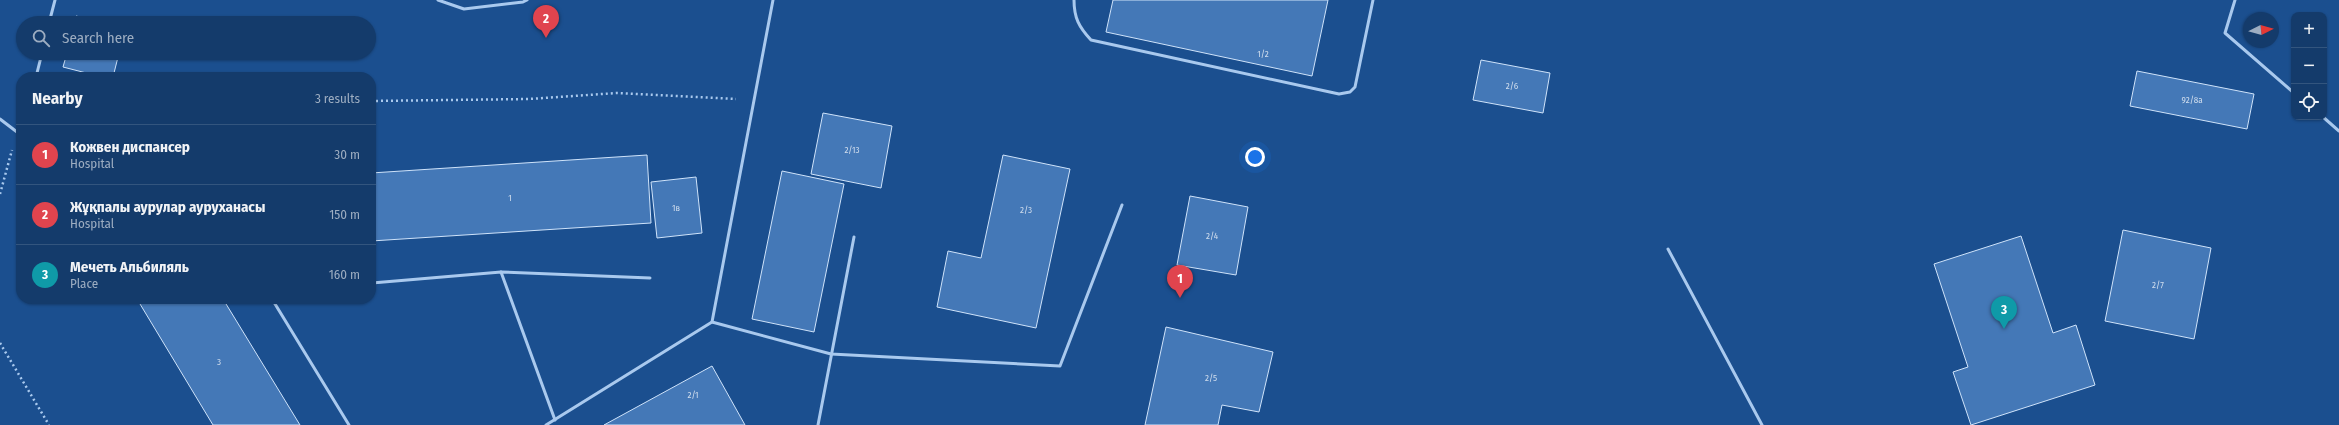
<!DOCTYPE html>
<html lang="en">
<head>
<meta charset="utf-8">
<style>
  body { margin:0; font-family:"Fira Sans Condensed",sans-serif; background:#214673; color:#f1f3f6 }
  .controls { position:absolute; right:12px; top:12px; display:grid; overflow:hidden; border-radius:8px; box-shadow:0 1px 3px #0004 }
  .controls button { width:36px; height:36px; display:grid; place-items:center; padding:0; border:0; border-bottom:1px solid #33557e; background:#143b6b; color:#f1f3f6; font:20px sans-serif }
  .compass { position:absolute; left:2243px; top:12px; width:36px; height:36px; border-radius:50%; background:#143b6b; box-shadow:0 1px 3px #0004; rotate:84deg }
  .you { position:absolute; left:1255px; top:157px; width:14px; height:14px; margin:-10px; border:3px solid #fff; border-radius:50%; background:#1a73e8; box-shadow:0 0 0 6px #1a73e833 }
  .badge { display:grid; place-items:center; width:26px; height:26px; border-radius:50%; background:#e69b98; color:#fff; font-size:13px; font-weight:700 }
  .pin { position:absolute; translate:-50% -33px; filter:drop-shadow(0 1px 2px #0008) }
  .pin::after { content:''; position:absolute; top:21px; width:14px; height:12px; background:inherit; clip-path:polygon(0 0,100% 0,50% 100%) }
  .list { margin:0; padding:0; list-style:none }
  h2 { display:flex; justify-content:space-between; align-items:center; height:52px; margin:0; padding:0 16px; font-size:17px }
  h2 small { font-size:13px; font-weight:400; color:#9dadc1 }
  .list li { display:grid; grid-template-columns:26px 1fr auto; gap:12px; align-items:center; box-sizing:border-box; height:60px; padding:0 16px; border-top:1px solid #33557e }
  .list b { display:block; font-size:15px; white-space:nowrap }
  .list p { margin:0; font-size:13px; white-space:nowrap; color:#9dadc1 }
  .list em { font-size:13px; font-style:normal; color:#9dadc1 }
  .icon { flex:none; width:22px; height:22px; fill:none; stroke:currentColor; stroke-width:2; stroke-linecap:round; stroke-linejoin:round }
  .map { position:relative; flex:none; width:2339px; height:425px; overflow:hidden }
  .search { position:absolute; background:#143b6b; box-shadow:0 1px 3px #0004; left:16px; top:16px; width:360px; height:44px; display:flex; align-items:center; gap:10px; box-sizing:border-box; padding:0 14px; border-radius:22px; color:#9dadc1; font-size:15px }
  .panel { position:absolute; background:#143b6b; box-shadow:0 1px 3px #0004; left:16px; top:72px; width:360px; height:232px; border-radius:16px }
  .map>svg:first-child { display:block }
</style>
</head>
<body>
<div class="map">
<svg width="2339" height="425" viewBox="0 0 2339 425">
  <rect width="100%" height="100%" fill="#1b4f8f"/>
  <!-- building -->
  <g fill="#4478b7" stroke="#cfe3fa">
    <path d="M1113 0H1328L1312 76 1106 32Z"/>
    <path d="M76 16 105 23H74Z"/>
    <path d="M67 53H119L113 77H102L63 67Z"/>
    <path d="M1481 60 1550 73 1543 113 1473 100Z"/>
    <path d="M2137 71 2254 94 2247 129 2130 106Z"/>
    <path d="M823 113 892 126 881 188 811 174Z"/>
    <path d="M647 155 651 223 371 241V173Z"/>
    <path d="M1003 155 1070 169 1036 328 937 307 948 251 981 258Z"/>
    <path d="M782 171 844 184 814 332 752 319Z"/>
    <path d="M696 177 702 233 657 238 651 182Z"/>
    <path d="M1190 196 1248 207 1236 275 1177 265Z"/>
    <path d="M2123 230 2211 248 2194 339 2105 321Z"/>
    <path d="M2021 236 2053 333 2076 325 2095 385 1971 425 1953 372 1968 367 1934 264Z"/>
    <path d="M137 299H223L300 425H213Z"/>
    <path d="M1166 327 1273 352 1259 412 1222 405 1218 425H1145Z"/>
    <path d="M712 366 745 425H604Z"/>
  </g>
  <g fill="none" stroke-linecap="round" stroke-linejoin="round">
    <!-- path -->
    <g stroke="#a9c9ee" stroke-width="2.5" stroke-dasharray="2 3" stroke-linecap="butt">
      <path d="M371 101 529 99 617 93 736 99"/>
      <path d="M0 194 12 150"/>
      <path d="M0 343 49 425"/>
    </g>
    <!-- service -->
    <g stroke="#a9c9ee" stroke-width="3">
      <path d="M438 0 464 9 523 2 527 0"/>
      <path d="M1074 0C1074 18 1079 27 1091 40L1339 94 1350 92 1355 87 1373 0"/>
      <path d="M2235 0 2225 33 2294 93"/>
      <path d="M49 23 55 0"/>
      <path d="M36 77 42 53"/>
      <path d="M2323 117 2339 131"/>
      <path d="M0 119 17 132 21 122"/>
      <path d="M1668 249 1762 425"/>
      <path d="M501 272 555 420"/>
      <path d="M372 283 501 272 650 278"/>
      <path d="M272 299 349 425"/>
      <path d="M712 322 831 354 1060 366 1122 205"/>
      <path d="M546 425 712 322 773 0"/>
      <path d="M818 425 854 237"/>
    </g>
  </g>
  <g text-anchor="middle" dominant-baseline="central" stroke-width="3" stroke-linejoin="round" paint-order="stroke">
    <!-- number labels -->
    <g font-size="9" fill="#d0dded">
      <text x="1263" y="54">1/2</text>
      <text x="1512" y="86">2/6</text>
      <text x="2192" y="100">92/8а</text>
      <text x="852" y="150">2/13</text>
      <text x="510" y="198">1</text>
      <text x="676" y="208">1в</text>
      <text x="1026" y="210">2/3</text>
      <text x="1212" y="236">2/4</text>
      <text x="2158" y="285">2/7</text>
      <text x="219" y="362">3</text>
      <text x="1211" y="378">2/5</text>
      <text x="693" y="395">2/1</text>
    </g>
  </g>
</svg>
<div class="controls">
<button>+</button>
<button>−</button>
<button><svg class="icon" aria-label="locate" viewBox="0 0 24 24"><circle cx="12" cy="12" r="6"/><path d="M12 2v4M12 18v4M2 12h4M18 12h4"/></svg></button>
</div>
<svg class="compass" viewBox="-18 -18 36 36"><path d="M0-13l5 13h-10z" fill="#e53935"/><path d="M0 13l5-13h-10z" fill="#9dadc1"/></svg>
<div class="you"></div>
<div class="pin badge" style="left:1180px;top:298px;background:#e0444e">1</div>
<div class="pin badge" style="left:546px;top:38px;background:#e0444e">2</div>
<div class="pin badge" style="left:2004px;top:329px;background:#0f9aa8">3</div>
<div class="search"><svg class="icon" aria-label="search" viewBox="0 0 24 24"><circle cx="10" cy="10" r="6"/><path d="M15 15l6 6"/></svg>Search here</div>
<section class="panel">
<h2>Nearby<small>3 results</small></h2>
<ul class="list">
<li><span class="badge" style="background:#e0444e">1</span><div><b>Кожвен диспансер</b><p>Hospital</p></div><em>30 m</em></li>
<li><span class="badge" style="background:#e0444e">2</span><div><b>Жұқпалы аурулар ауруханасы</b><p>Hospital</p></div><em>150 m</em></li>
<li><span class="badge" style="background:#0f9aa8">3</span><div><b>Мечеть Альбиляль</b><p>Place</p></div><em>160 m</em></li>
</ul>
</section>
</div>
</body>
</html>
